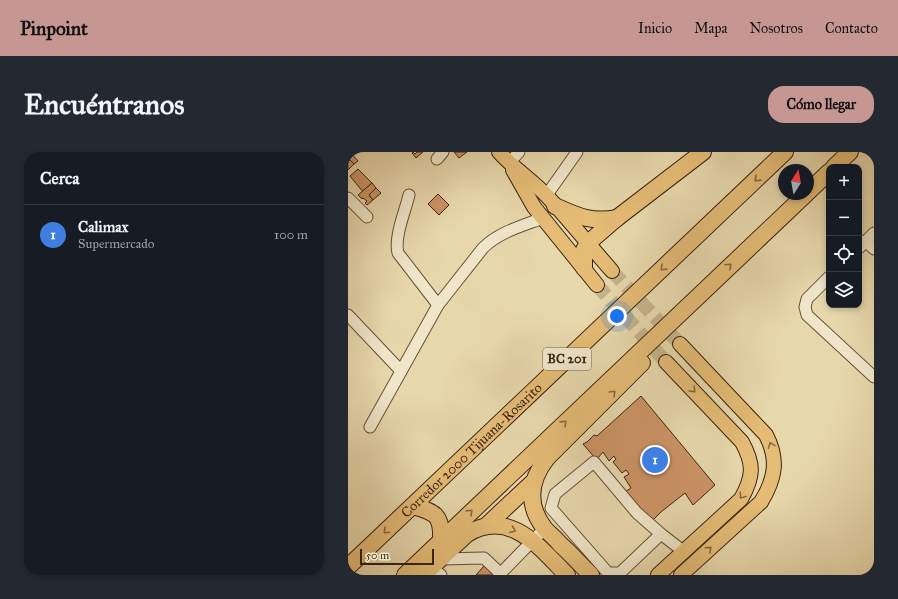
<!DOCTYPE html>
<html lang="es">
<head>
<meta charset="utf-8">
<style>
  body { margin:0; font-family:"IM FELL Great Primer",serif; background:#242831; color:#f1f3f6 }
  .controls { position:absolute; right:12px; top:12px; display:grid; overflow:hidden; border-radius:8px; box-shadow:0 2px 6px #0003 }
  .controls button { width:36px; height:36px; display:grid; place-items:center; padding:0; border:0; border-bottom:1px solid #363941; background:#171b24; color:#f1f3f6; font:20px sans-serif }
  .compass { position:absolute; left:430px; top:12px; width:36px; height:36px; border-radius:50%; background:#171b24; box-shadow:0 2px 6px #0003; rotate:11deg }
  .scale { position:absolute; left:12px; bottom:10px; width:74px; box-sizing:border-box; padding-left:4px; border:2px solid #3c2311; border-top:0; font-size:11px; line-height:14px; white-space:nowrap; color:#3c2311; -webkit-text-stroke:3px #efe6c9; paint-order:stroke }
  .you { position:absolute; left:269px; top:164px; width:14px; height:14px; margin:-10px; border:3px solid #fff; border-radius:50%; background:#1a73e8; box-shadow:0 0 0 6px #1a73e833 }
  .badge { display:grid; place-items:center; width:26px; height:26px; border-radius:50%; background:#c59692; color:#fff; font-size:13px; font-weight:700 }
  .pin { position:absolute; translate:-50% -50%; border:2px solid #fff; box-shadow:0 1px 4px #0006 }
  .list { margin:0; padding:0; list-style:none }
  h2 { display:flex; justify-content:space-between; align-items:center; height:52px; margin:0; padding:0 16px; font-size:17px }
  h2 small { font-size:13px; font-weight:400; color:#9ea1a6 }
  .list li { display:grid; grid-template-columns:26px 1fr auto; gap:12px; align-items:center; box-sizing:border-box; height:60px; padding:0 16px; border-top:1px solid #363941 }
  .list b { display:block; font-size:15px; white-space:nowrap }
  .list p { margin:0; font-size:13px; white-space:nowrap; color:#9ea1a6 }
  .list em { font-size:13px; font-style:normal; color:#9ea1a6 }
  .icon { flex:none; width:22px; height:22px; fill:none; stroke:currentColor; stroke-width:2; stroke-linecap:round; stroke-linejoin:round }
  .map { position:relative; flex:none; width:526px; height:423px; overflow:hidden; border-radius:16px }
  header { display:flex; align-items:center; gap:24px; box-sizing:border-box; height:56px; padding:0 20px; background:#c59692; color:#111 }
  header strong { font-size:19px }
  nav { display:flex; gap:22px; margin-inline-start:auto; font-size:14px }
  .intro { display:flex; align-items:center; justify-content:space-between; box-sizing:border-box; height:96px; padding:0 24px }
  h1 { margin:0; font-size:28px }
  .button { padding:10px 18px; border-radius:16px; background:#c59692; color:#111; font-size:14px; font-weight:700 }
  main { display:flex; gap:24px; padding:0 24px }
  aside { flex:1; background:#171b24; border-radius:16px; box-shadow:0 2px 6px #0003 }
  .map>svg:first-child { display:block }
</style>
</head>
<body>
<header>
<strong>Pinpoint</strong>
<nav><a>Inicio</a><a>Mapa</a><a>Nosotros</a><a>Contacto</a></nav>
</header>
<div class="intro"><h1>Encuéntranos</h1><a class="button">Cómo llegar</a></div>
<main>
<aside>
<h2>Cerca<small></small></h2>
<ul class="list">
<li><span class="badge" style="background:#3f7fe0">1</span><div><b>Calimax</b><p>Supermercado</p></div><em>100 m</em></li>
</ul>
</aside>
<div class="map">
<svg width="526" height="423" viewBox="0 0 526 423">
  <rect width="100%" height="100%" fill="#e7d8ac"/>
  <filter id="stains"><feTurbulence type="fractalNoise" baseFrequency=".005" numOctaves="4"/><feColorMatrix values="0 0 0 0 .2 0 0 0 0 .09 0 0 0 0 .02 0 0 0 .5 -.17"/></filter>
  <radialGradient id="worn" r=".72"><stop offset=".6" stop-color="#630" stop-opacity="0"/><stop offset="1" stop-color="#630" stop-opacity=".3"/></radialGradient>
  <!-- building -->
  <g fill="#cc9466" stroke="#3c2311">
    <path d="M0 0H2L10 9 6 12 0 6Z"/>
    <path d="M65 0 67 2 69 0H75L68 6 64 1Z"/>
    <path d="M106 0H119L111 6Z"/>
    <path d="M0 6 6 12 0 18Z"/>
    <path d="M10 17 24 31 15 40 2 24Z"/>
    <path d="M24 31 28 36 21 43 25 48 19 53 17 51 19 49 15 46 14 47 10 43Z"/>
    <path d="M28 36 33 41 25 48 21 43Z"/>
    <path d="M90 42 101 53 91 63 80 52Z"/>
    <path d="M293 244 367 333 345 353 337 341 313 360 302 371 275 341 283 336 276 325 281 322 278 318 274 321 265 310 268 307 266 304 261 309 255 300 250 306H247L235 292 239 290 246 283 249 284Z"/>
    <path d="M136 414 145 422 144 423H128Z"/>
  </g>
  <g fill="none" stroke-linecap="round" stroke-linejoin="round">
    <!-- major-tunnel -->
    <g stroke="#c5b48d" stroke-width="14" stroke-dasharray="14 7" stroke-linecap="butt">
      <path d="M264 119 332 192"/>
      <path d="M249 133 318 210"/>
    </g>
    <defs>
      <g id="minor">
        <path d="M89 7 95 0"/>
        <path d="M161 11 171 0"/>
        <path d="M61 43C57 60 46 85 50 101L90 153"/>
        <path d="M198 44 229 0"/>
        <path d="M0 46 19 65"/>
        <path d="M517 89 526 97"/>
        <path d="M511 96 526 81"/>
        <path d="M481 125 459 147 457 155 459 163 526 225"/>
        <path d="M0 163 53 219"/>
        <path d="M22 275 90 153 135 96C151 80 174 74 195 66"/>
        <path d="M313 382 289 361 246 310 207 342 203 356 260 421H272L313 382 335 399"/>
        <path d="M93 407 136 406 152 421"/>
        <path d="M84 415 93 423"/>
        <path d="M151 423 197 376"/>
      </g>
      <g id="major">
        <path d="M151 0C165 16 184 28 199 44 221 68 242 94 264 119"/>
        <path d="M165 18 186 55 249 133"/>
        <path d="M332 192 418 283C431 308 427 327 413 350L333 423"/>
        <path d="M310 423 393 347C406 324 406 312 394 290L318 210"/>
      </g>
      <g id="highway">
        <path d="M486 15 502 0"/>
        <path d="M460 40 481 20"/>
        <path d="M207 54C229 64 244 71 269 66"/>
        <path d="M236 116V98L240 91 269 66 355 0"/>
        <path d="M65 354C87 360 94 363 93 387"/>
        <path d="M138 374 185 330"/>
        <path id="s1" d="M0 415 437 0"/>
        <path d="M57 423 458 42"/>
        <path d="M75 423 119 382C162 356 191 395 219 423"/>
        <path d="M243 423C233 413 223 402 212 392 208 387 202 382 197 377 178 353 181 329 199 306L294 211"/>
      </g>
    </defs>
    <!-- minor casing -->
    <use href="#minor" stroke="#675038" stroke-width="13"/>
    <!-- major casing -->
    <use href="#major" stroke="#3c2311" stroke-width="16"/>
    <!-- highway casing -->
    <use href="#highway" stroke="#3c2311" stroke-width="18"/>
    <!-- minor -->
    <use href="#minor" stroke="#efe6c9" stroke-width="11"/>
    <!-- major -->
    <use href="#major" stroke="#e4bc76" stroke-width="14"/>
    <!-- highway -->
    <use href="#highway" stroke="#e4bc76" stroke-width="16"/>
  </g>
  <!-- one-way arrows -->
  <defs><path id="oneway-chevron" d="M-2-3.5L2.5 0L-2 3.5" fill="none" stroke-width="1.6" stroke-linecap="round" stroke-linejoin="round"/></defs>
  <g stroke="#88683e">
    <use href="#oneway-chevron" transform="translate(409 27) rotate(136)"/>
    <use href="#oneway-chevron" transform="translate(381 114) rotate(-43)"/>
    <use href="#oneway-chevron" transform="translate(315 116) rotate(136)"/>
    <use href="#oneway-chevron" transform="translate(345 238) rotate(47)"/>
    <use href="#oneway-chevron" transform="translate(265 241) rotate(-45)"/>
    <use href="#oneway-chevron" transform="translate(216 271) rotate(-44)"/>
    <use href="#oneway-chevron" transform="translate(423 293) rotate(-111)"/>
    <use href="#oneway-chevron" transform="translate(394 344) rotate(126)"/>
    <use href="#oneway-chevron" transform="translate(122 360) rotate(-44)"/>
    <use href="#oneway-chevron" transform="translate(165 378) rotate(21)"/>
    <use href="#oneway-chevron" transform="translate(38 379) rotate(137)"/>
    <use href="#oneway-chevron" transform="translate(361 397) rotate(-42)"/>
  </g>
  <g text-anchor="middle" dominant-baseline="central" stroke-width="4" stroke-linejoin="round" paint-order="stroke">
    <!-- shield labels -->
    <rect fill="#efe6c9" stroke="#725e48" stroke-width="1" x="195" y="196" width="48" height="22" rx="3"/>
    <g font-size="13" font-weight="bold" fill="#3c2311">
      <text x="219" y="207">BC 201</text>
    </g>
    <!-- street labels -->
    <g font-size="14" fill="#3c2311" stroke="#efe6c9">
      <text stroke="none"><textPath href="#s1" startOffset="170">Corredor 2000 Tijuana-Rosarito</textPath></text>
    </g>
  </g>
  <rect width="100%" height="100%" filter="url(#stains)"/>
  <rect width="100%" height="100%" fill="url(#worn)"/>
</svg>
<div class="controls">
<button>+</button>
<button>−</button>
<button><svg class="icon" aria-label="locate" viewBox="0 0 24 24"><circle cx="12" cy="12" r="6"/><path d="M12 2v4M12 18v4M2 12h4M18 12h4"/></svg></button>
<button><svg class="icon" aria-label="layers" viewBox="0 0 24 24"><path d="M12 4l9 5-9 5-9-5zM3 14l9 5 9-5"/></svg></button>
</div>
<svg class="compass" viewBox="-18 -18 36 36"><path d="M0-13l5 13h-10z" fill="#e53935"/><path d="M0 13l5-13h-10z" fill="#9ea1a6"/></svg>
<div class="scale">50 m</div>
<div class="you"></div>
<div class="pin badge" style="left:307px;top:308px;background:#3f7fe0">1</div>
</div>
</main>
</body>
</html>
